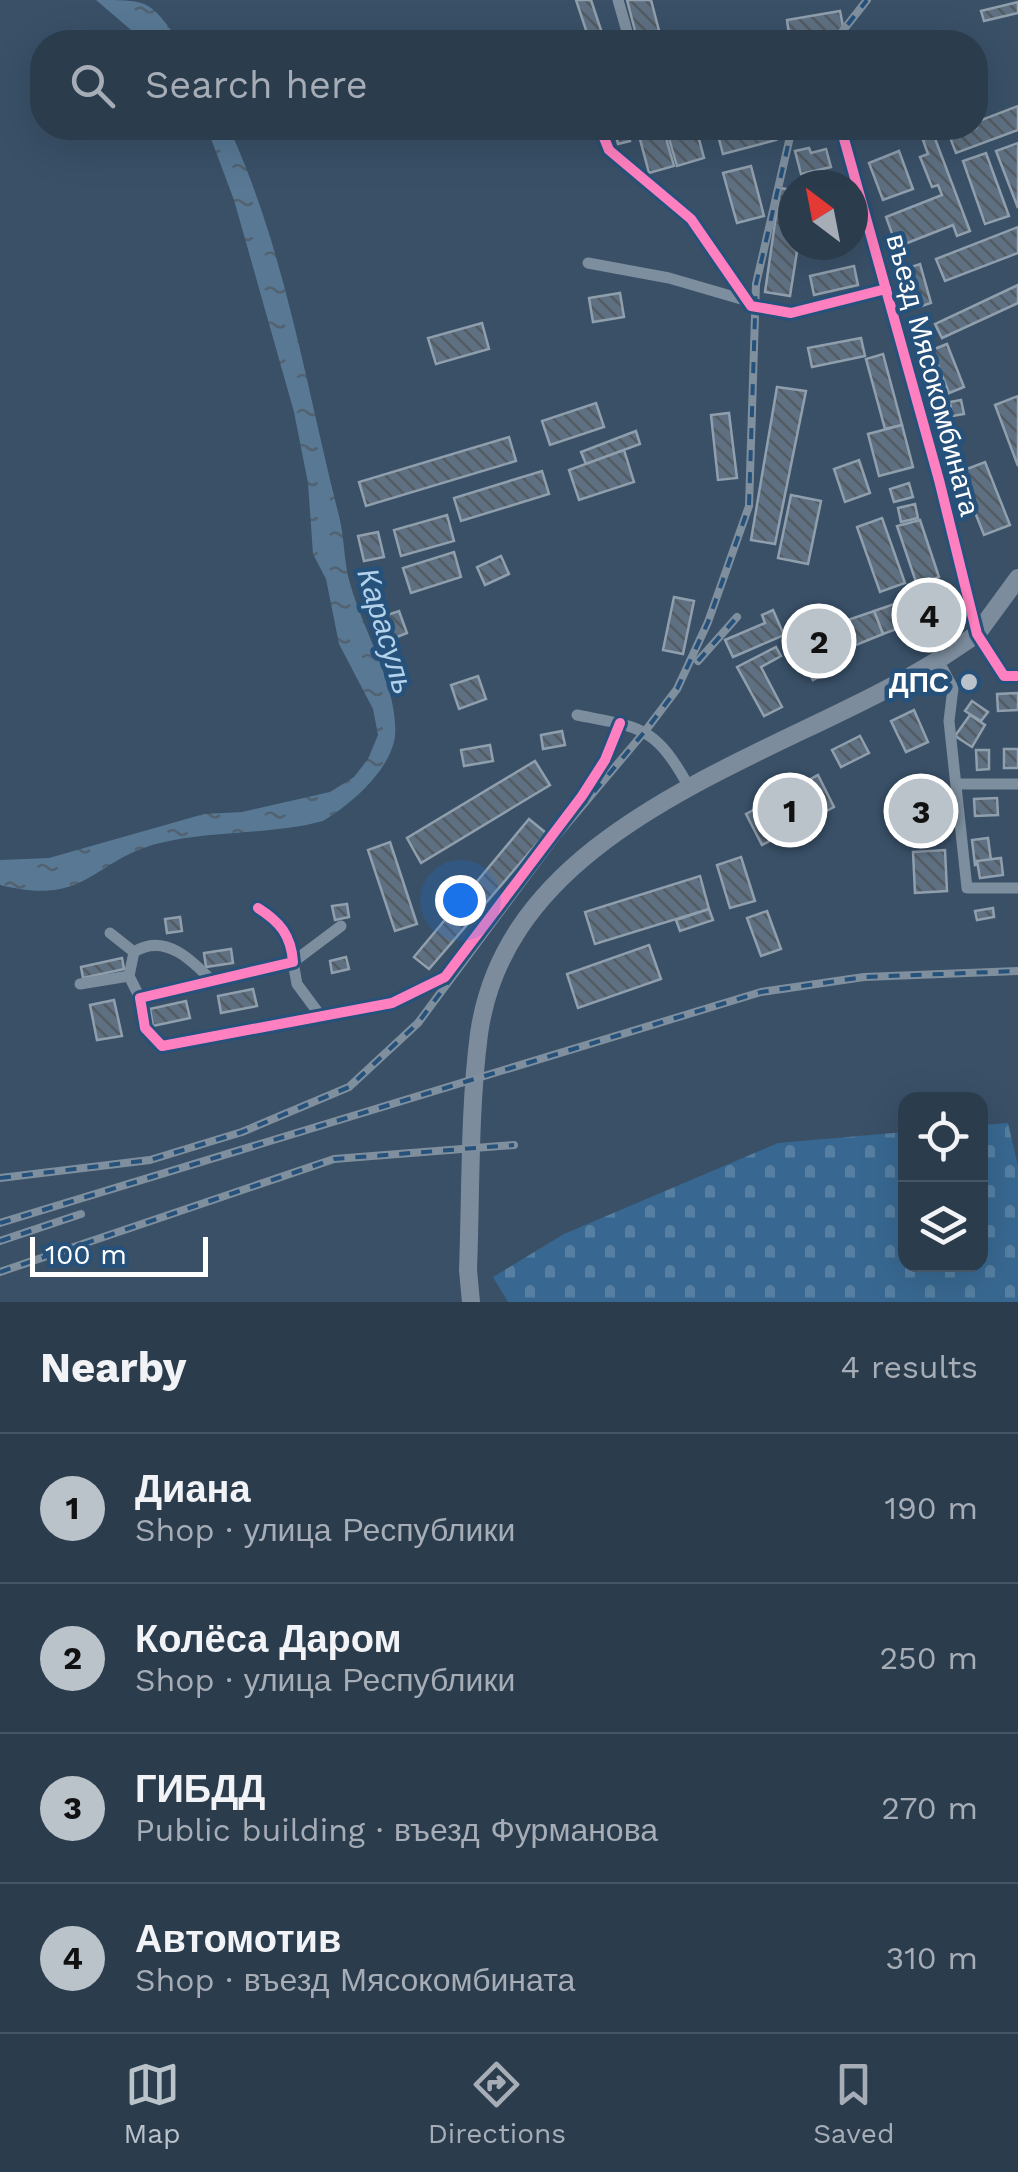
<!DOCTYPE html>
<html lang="en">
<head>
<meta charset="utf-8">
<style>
  body { margin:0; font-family:"Work Sans",sans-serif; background:#334354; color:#f1f3f6 }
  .controls { position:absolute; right:30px; bottom:30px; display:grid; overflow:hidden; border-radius:20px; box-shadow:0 10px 40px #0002 }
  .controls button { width:90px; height:90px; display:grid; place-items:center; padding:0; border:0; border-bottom:2px solid #475665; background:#2b3c4d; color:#f1f3f6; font:50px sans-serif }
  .compass { position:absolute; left:778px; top:170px; width:90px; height:90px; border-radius:50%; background:#2b3c4d; box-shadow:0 10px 40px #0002; rotate:328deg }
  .scale { position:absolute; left:30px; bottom:25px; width:178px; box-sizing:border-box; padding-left:10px; border:5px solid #fff; border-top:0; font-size:28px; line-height:35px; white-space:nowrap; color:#fff; -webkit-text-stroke:8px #25517b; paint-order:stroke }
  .you { position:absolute; left:460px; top:900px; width:35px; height:35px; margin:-25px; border:8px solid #fff; border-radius:50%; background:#1a73e8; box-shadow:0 0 0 15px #1a73e833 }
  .badge { display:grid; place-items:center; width:65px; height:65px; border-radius:50%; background:#bac2ca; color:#111; font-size:32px; font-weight:700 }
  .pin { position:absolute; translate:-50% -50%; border:5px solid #fff; box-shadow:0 2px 10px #0006 }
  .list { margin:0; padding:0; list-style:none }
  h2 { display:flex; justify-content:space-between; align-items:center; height:130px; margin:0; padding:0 40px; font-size:42px }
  h2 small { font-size:32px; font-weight:400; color:#a6adb6 }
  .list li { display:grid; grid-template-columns:65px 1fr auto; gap:30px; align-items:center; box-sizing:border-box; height:150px; padding:0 40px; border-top:2px solid #475665 }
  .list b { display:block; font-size:38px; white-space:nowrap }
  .list p { margin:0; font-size:32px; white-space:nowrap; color:#a6adb6 }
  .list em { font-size:32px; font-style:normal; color:#a6adb6 }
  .icon { flex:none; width:55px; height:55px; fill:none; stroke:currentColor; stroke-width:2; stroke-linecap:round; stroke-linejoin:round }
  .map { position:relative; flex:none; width:1018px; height:1302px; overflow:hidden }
  .search { position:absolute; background:#2b3c4d; box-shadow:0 10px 40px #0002; left:30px; right:30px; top:30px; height:110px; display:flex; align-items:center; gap:25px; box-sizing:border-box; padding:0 35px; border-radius:40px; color:#a6adb6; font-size:38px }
  .sheet { height:730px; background:#2b3c4d }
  nav { display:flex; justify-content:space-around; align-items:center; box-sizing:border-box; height:140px; border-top:2px solid #475665; background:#2b3c4d; font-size:28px; color:#a6adb6 }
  nav a { display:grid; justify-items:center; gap:5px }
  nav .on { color:#bac2ca }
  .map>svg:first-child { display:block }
</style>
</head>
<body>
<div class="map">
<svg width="1018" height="1302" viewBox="0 0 1018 1302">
  <defs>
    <pattern id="cemetery-stones" width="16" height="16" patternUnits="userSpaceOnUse" patternTransform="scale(2.5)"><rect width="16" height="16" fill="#386891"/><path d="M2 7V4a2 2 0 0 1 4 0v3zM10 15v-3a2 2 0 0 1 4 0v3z" fill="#567fa2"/></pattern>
    <pattern id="water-ripples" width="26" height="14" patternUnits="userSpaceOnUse" patternTransform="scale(2.5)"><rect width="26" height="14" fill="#587894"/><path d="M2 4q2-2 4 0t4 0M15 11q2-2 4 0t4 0" fill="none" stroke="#526270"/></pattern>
    <pattern id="building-back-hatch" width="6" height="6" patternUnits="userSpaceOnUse" patternTransform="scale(2.5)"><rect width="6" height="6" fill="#5e7082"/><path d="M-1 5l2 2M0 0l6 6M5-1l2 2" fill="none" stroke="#535a62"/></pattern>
  </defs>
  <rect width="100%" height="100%" fill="#395067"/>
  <!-- cemetery -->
  <path fill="url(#cemetery-stones)" d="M1008 1123 1018 1166V1302H508L493 1277 564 1234 778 1143 905 1132 906 1264H980L981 1125Z"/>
  <!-- water -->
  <g fill="url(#water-ripples)">
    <path d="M96 0C150 0 149 0 180 42H145Z"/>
    <path d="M207 128H229C285 249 306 387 339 516 344 536 344 557 348 576 360 626 399 687 395 736 391 770 350 805 323 821 271 835 213 830 160 843 91 860 89 907 0 885V860L49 858 204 814 242 812 330 792 354 777 368 759 378 735 373 709 339 644 326 579 313 554 308 483 294 412 234 200Z"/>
  </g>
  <!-- building -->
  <g fill="url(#building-back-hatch)" stroke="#909fad" stroke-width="2.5">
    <path d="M576 0H591L605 42H590Z"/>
    <path d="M627 0H651L662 42H638Z"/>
    <path d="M1018 2V13L984 21 981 11Z"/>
    <path d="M840 11 844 31 790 41 787 20Z"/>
    <path d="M1018 106V130L956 153 948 132 976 128V122Z"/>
    <path d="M614 128H626L630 141 618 144Z"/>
    <path d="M637 128H663L674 166 649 173Z"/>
    <path d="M666 128H696L704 158 677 166Z"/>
    <path d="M716 128H772L776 140 723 154Z"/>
    <path d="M934 136 970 231 957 236 953 225 897 247 886 217 942 195 938 185 932 187 920 157 928 154 923 140Z"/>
    <path d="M1018 143V208L996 151Z"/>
    <path d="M809 148 811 153 826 149 831 167 801 174 795 151Z"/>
    <path d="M899 151 913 189 883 200 869 163Z"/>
    <path d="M986 153 1009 216 985 224 963 161Z"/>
    <path d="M751 166 764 216 737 223 723 173Z"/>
    <path d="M780 188 793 190V245H798L790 296 765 292Z"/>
    <path d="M1018 227V253L945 281 936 259Z"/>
    <path d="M920 264 931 303 919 307 908 268Z"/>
    <path d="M854 266 858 285 814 295 810 276Z"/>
    <path d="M1018 285V303L942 338 935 324Z"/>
    <path d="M620 293 624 317 593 322 589 298Z"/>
    <path d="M482 323 489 349 436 364 428 338Z"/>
    <path d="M861 338 865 356 812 367 808 348Z"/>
    <path d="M947 344 964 387 949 393 932 350Z"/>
    <path d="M883 354 902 425 885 429 866 359Z"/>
    <path d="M777 387 806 391 775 544 751 540Z"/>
    <path d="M1018 396V466L995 405Z"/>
    <path d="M961 400 964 414 952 416 950 402Z"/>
    <path d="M596 403 604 427 550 445 542 421Z"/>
    <path d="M729 413 737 478 718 480 711 415Z"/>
    <path d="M902 425 913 467 879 476 868 434Z"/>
    <path d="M636 431 640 444 586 464 581 452Z"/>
    <path d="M509 437 516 461 366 506 359 482Z"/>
    <path d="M624 450 634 482 579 500 569 470Z"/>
    <path d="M859 460 870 493 845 502 834 469Z"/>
    <path d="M985 462 1010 525 984 535 959 472Z"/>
    <path d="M542 471 549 494 461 521 454 498Z"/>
    <path d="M909 483 913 497 894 502 890 489Z"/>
    <path d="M791 495 821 501 808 564 778 558Z"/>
    <path d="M915 504 918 518 901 522 898 508Z"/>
    <path d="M447 515 454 541 401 556 394 530Z"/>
    <path d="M882 518 905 583 880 592 857 527Z"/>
    <path d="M920 520 939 577 917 585 897 526Z"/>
    <path d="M378 532 384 557 364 561 358 536Z"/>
    <path d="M454 552 461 577 411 593 403 568Z"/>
    <path d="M501 556 509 574 485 585 477 567Z"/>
    <path d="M934 592 940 613 916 621 910 599Z"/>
    <path d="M674 597 694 601 683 654 663 650Z"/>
    <path d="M897 603 905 626 883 634 874 611Z"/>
    <path d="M773 610 784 635 733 657 725 640 765 623 762 615Z"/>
    <path d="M399 611 407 633 387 641 378 618Z"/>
    <path d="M874 611 883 634 846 649 836 624Z"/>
    <path d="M819 627 840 665 813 680 797 649 804 645 800 637Z"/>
    <path d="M776 647 781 656 761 667 782 707 764 716 737 667Z"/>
    <path d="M478 676 486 699 459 709 451 685Z"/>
    <path d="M1018 693V710L998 711 997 694Z"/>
    <path d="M972 701 988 712 981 721 965 711Z"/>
    <path d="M914 710 928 742 906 752 891 721Z"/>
    <path d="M970 715 985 725 972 747 955 736Z"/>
    <path d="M562 731 565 745 543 749 541 735Z"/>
    <path d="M860 736 869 753 841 767 832 750Z"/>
    <path d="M490 745 493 761 464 766 461 750Z"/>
    <rect x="1004" y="749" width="14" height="19"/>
    <path d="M976 750H989V769L977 770Z"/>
    <path d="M535 761 550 785 421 863 407 838Z"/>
    <path d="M818 775 834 807 762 845 746 814Z"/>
    <path d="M939 785 944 832 903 836 898 789Z"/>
    <path d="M997 798 998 815 975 816 974 799Z"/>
    <path d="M529 819 546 833 429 969 414 957Z"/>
    <path d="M988 838 991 860 975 865 972 840Z"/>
    <path d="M390 842 417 924 395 931 368 850Z"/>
    <path d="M945 850 947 891 915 893 913 852Z"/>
    <path d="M741 857 755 901 730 908 717 865Z"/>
    <path d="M1001 858 1003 875 980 878 977 861Z"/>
    <path d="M700 876 709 909 595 944 585 912Z"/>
    <path d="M347 904 349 917 335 920 332 906Z"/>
    <path d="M993 908 994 917 977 920 975 911Z"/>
    <path d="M709 909 713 920 680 931 676 920Z"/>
    <path d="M767 911 781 949 761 956 747 918Z"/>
    <path d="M180 917 182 931 167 933 165 919Z"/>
    <path d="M649 945 661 979 578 1008 567 974Z"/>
    <path d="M231 949 233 963 206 967 204 953Z"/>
    <path d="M346 957 349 969 332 973 330 961Z"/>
    <path d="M122 958 124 969 83 978 81 967Z"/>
    <path d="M253 989 257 1006 221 1013 218 996Z"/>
    <path d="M114 1000 122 1036 97 1040 90 1005Z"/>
    <path d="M186 1001 190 1018 153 1026 150 1009Z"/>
  </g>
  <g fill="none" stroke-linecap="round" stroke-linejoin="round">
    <!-- minor -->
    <g stroke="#7d8e9e" stroke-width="11">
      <path d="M618 0 630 42"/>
      <path d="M600 128 609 150 691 219 751 306 791 313 886 289"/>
      <path d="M841 128 939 480 977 634 1004 676H1018"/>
      <path d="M588 263 669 278 748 301"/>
      <path d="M938 660 953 688 949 721 967 888H1018"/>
      <path d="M577 715C643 728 655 726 689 787"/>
      <path d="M958 784H1018"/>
      <path d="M258 908C280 922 291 935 293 962L140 998 145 1028 162 1046 392 1003 445 977 582 796 605 760 620 723"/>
      <path d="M110 933 134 952 129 976 140 998"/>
      <path d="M134 952C165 932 193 961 214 983"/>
      <path d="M80 984 129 976"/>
      <path d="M320 1015 297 984 293 962 341 926"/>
    </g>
    <!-- primary -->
    <path stroke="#7c8c9d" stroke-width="18" d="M471 1302 468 1270C471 1192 469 1111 479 1034 509 820 783 757 938 660L977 634 1018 578"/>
    <defs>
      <g id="rail">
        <path d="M834 42 867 0"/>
        <path d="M698 661 737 617"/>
        <path d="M0 1178 150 1160 242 1132 349 1087 418 1023 556 837 646 730 677 689 708 622 749 506 756 284 792 128"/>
        <path d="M0 1223 761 992 864 977 1018 971"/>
        <path d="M0 1241 81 1214"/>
        <path d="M0 1272 334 1159 514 1145"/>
      </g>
    </defs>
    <!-- rail casing -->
    <use href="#rail" stroke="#7f8f9e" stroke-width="8"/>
    <!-- rail -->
    <use href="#rail" stroke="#25517b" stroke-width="4" stroke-dasharray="11" stroke-linecap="butt"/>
    <defs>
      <g id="cycleway">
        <path d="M600 128 609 150 691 219 751 306 791 313 886 289"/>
        <path d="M841 128 939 480 977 634 1004 676H1018"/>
        <path d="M258 908C280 922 291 935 293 962L140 998 145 1028 162 1046 392 1003 445 977 582 796 605 760 620 723"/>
      </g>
    </defs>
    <!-- cycleway casing -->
    <use href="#cycleway" stroke="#25517b" stroke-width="16"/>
    <!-- cycleway -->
    <use href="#cycleway" stroke="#ff80c0" stroke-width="10"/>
  </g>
  <!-- markers -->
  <circle fill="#bac2ca" stroke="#25517b" stroke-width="4" cx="969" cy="682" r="10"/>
  <g text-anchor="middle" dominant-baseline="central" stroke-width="9" stroke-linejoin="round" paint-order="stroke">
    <!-- street labels -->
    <g font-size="28" fill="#fff" stroke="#25517b">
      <text transform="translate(933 375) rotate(75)">въезд Мясокомбината</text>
    </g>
    <!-- poi labels -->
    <g font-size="28" font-weight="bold" fill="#fff" stroke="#25517b" text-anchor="end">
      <text x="949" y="682">ДПС</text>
    </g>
    <!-- water labels -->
    <g font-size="30" font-style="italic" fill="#b3d2ec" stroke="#25517b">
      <text transform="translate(386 631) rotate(73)">Карасуль</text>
    </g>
  </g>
</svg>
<div class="controls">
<button><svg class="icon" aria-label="locate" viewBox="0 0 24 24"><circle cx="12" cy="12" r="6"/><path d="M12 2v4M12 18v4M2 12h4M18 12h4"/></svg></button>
<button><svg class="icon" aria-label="layers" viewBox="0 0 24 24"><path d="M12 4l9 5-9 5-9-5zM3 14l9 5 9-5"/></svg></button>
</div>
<svg class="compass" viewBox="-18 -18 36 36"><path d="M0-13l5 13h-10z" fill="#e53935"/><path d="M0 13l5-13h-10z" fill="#a6adb6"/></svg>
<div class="scale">100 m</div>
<div class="you"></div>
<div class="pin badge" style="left:790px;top:810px">1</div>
<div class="pin badge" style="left:819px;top:641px">2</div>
<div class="pin badge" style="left:921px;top:811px">3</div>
<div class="pin badge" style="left:929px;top:615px">4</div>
<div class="search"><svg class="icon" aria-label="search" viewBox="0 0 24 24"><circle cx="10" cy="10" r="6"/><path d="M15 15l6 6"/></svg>Search here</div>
</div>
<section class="sheet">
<h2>Nearby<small>4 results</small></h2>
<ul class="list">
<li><span class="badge">1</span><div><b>Диана</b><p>Shop · улица Республики</p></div><em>190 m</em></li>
<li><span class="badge">2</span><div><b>Колёса Даром</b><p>Shop · улица Республики</p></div><em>250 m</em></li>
<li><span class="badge">3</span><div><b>ГИБДД</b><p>Public building · въезд Фурманова</p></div><em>270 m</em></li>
<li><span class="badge">4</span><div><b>Автомотив</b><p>Shop · въезд Мясокомбината</p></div><em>310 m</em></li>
</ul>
</section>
<nav>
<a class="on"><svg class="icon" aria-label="map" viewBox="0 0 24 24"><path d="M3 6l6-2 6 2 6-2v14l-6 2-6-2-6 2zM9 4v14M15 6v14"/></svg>Map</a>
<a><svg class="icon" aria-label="directions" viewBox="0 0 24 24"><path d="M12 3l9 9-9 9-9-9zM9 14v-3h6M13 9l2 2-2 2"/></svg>Directions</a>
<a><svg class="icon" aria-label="saved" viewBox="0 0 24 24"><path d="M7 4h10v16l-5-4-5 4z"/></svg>Saved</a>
</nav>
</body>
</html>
